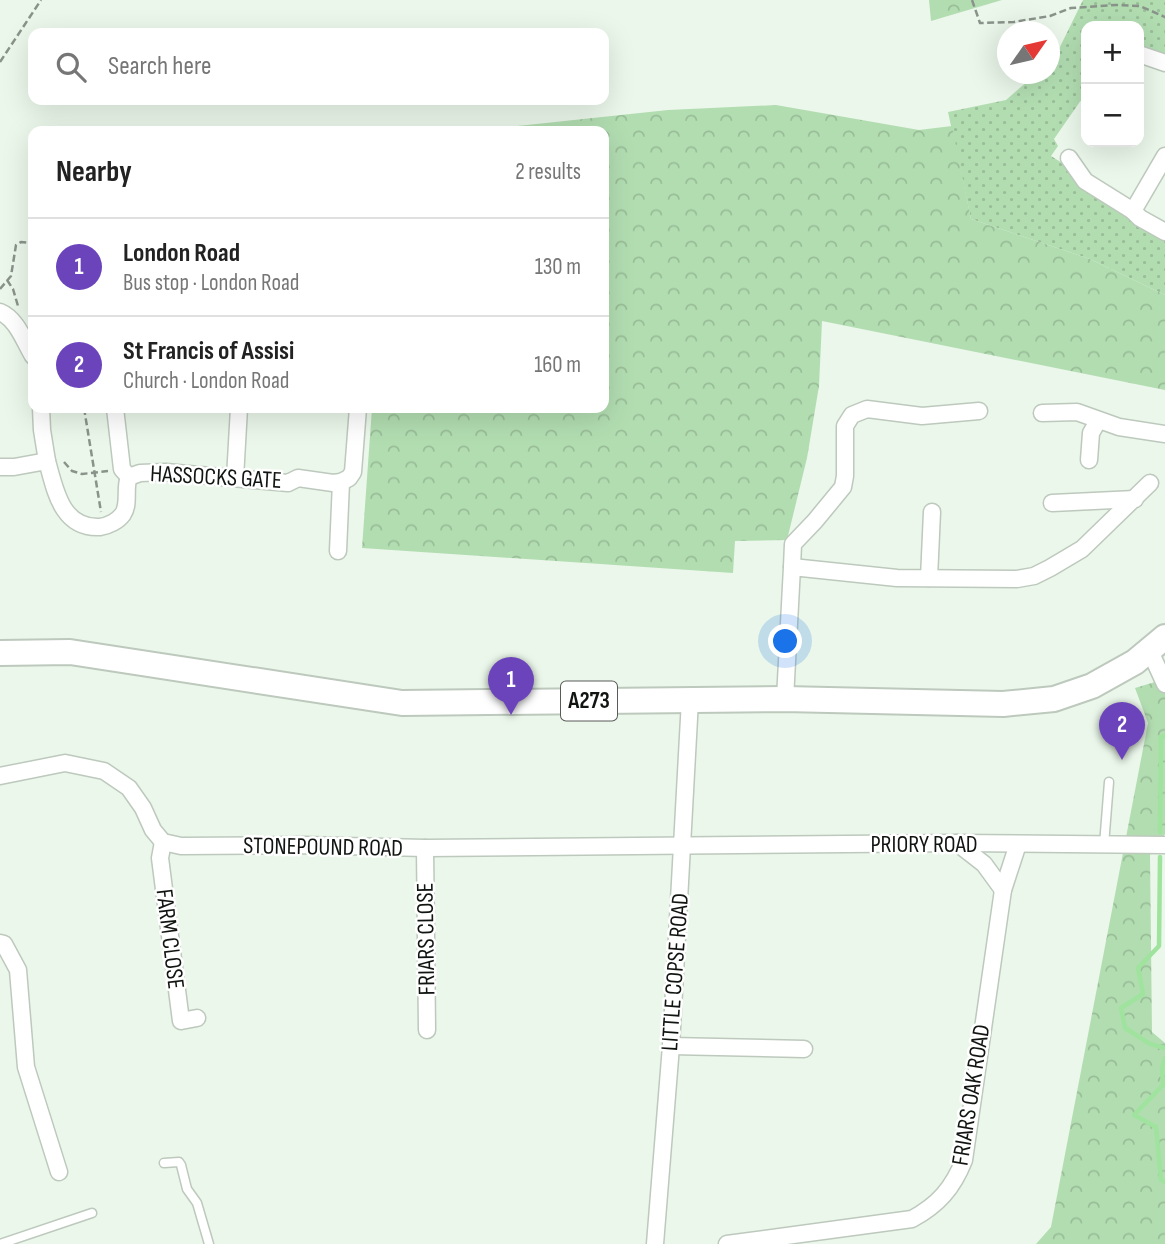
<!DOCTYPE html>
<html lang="en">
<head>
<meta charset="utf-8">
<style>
  body { margin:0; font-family:"Sofia Sans Condensed",sans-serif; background:#f2f2f2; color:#222 }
  .controls { position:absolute; right:21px; top:21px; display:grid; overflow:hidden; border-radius:14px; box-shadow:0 7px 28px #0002 }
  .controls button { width:63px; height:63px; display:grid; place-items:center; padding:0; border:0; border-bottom:2px solid #e0e0e0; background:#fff; color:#222; font:35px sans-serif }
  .compass { position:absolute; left:997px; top:21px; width:63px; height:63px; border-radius:50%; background:#fff; box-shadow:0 7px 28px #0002; rotate:56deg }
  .you { position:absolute; left:786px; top:642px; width:24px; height:24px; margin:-18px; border:5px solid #fff; border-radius:50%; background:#1a73e8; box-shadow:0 0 0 10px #1a73e833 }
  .badge { display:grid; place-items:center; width:46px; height:46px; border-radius:50%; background:#6b43bb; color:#fff; font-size:23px; font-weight:700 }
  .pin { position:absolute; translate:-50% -58px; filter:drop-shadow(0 2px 4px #0008) }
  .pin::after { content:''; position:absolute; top:37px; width:24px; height:21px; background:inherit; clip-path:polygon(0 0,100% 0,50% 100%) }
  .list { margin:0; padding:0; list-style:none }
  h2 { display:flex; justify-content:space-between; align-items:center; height:91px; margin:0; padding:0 28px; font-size:30px }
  h2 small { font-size:23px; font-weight:400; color:#767676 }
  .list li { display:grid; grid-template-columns:46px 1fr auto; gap:21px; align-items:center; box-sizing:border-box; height:98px; padding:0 28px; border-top:2px solid #e0e0e0 }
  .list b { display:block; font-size:26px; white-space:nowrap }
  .list p { margin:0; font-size:23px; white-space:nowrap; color:#767676 }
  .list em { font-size:23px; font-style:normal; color:#767676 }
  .icon { flex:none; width:38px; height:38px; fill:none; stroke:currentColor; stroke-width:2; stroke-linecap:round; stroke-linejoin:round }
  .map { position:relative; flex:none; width:1165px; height:1244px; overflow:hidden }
  .search { position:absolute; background:#fff; box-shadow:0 7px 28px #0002; left:28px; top:28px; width:581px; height:77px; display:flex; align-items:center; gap:18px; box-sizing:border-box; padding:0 24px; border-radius:14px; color:#767676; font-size:26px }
  .panel { position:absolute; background:#fff; box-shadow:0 7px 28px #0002; left:28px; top:126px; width:581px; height:287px; border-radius:14px }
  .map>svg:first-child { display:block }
</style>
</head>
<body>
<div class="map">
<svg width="1165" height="1244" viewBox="0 0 1165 1244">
  <defs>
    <pattern id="grass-dots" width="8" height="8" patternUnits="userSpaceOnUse" patternTransform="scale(1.75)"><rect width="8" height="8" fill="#b2ddb1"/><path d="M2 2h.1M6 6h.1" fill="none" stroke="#98bd97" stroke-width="1.8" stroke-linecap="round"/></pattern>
    <pattern id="forest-crowns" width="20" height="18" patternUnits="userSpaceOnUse" patternTransform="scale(1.75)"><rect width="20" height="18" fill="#b2ddb1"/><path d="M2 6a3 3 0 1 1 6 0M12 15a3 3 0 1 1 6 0" fill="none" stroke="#98bd97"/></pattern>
  </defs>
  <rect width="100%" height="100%" fill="#ebf7ea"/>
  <!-- grass -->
  <path fill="url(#grass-dots)" d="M1083 0H1165V57L1139 47V26H1086V93L1054 139 1058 146 1051 156 1067 166 1079 187 1165 239V295L1090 259 971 219 948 112 1006 100 1036 74H1050V61L1056 55Z"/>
  <!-- forest -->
  <g fill="url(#forest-crowns)">
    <path d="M929 0H1002L931 21Z"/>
    <path d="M776 105 919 130 952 126 971 219 1090 259 1165 295V390L822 321 819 386 807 458 787 540 735 541 733 573 362 548 372 408H604V131H471L668 110Z"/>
    <path d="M1165 679V834L1150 855 1152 1032 1165 1043V1244H1036L1051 1227 1148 723 1135 688Z"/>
  </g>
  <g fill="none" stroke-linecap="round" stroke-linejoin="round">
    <!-- stream -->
    <g stroke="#9fe39e" stroke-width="4.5">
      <path d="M1160 832 1161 737 1165 736"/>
      <path d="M1160 857 1159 946 1138 968 1143 994 1121 1008 1125 1028 1150 1044 1165 1048"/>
      <path d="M1165 1058 1162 1068 1163 1085 1134 1115 1156 1127 1161 1180 1165 1182"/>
    </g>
    <defs>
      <g id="service">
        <path d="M1104 845 1109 782"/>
        <path d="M164 1163 179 1162 181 1165 187 1189 197 1203 209 1244"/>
        <path d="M0 1244 92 1213"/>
      </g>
      <g id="minor">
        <path d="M1139 54 1165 63"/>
        <path d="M1165 156 1133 211 1140 218 1165 232"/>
        <path d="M1069 158 1085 181 1133 211"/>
        <path d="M0 312C17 319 24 341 33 356"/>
        <path d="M41 408 42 430 47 461"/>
        <path d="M115 408 122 469 129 477"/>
        <path d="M1042 413 1077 412 1119 427 1165 434"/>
        <path d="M1089 460 1091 433 1098 421"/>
        <path d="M0 467H14L47 461C55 489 61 529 100 527 108 526 118 521 123 514 130 503 124 488 129 477L140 473 166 472 288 483 298 478 333 483 341 482 349 478 353 472 358 408"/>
        <path d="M235 478 239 408"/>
        <path d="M1052 503 1135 499"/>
        <path d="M338 551 341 482"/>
        <path d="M792 567 793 544 815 521 843 487 845 476V426L852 415 867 409 922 416 979 411"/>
        <path d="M929 578 932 512"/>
        <path d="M1150 651 1165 684"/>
        <path d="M785 699 792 567 897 578 1017 579 1034 576 1050 568 1082 549 1150 483"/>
        <path d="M0 776 65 763 104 771 129 788 143 808 153 830 163 842 181 846 303 845 425 848 957 843 1165 845"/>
        <path d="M163 842 160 858 181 1021 197 1018"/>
        <path d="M957 843 984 864 1003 890"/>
        <path d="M425 848 427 1030"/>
        <path d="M0 943 4 944 18 970 26 1067 59 1172"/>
        <path d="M671 1046 804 1049"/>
        <path d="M655 1244 671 1046 690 700"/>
        <path d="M727 1244 912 1219C938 1205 953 1188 964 1160L1003 890 1018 844"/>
      </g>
      <path id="primary" d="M0 653 70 652 402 703 785 699 1003 704 1054 699 1092 686 1135 662 1165 637"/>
    </defs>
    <!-- service casing -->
    <use href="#service" stroke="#bdc9bd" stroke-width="11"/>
    <!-- minor casing -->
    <use href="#minor" stroke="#bdc9bd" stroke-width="19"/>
    <!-- primary casing -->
    <use href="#primary" stroke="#bdc9bd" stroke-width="28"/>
    <!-- path -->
    <g stroke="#8a938a" stroke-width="2.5" stroke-dasharray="7 3.5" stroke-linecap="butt">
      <path d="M972 0 980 23 1014 22 1050 16 1071 8 1116 5 1140 6 1165 17"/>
      <path d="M0 62 41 0"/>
      <path d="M7 280 13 289 18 306"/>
      <path d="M0 289 11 276 16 245 21 242 33 243"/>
      <path d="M84 408 101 512"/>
      <path d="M64 462 72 471 82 474 108 471"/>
    </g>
    <!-- service -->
    <use href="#service" stroke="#fff" stroke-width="8"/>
    <!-- minor -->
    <use href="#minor" stroke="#fff" stroke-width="16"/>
    <!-- primary -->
    <use href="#primary" stroke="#fff" stroke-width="24"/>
  </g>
  <g text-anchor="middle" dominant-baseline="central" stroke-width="5" stroke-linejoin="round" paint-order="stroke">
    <!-- shield labels -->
    <rect fill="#fff" stroke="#585b58" stroke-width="2" x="561" y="681.5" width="56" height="39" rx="5"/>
    <g font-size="23" font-weight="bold" fill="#111511">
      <text x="589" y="701">A273</text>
    </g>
    <!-- street labels -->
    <g font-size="24" fill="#111511" stroke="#fff">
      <text transform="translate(216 477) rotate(3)">HASSOCKS GATE</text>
      <text x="924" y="844">PRIORY ROAD</text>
      <text transform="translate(323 847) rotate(1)">STONEPOUND ROAD</text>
      <text transform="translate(170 939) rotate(83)">FARM CLOSE</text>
      <text transform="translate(426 939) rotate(-91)">FRIARS CLOSE</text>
      <text transform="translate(675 972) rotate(-86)">LITTLE COPSE ROAD</text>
      <text transform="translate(971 1095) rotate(-81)">FRIARS OAK ROAD</text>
    </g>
  </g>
</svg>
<div class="controls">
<button>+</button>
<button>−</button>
</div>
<svg class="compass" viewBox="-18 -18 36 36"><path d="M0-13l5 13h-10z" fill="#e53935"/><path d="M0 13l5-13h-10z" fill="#767676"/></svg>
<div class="you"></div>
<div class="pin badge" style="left:511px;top:715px">1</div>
<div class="pin badge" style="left:1122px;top:760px">2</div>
<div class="search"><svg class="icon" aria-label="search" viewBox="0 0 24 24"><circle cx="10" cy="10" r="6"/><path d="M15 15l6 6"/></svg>Search here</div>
<section class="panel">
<h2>Nearby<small>2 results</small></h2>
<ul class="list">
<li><span class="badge">1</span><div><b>London Road</b><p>Bus stop · London Road</p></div><em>130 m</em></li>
<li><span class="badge">2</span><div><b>St Francis of Assisi</b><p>Church · London Road</p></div><em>160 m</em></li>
</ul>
</section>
</div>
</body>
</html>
